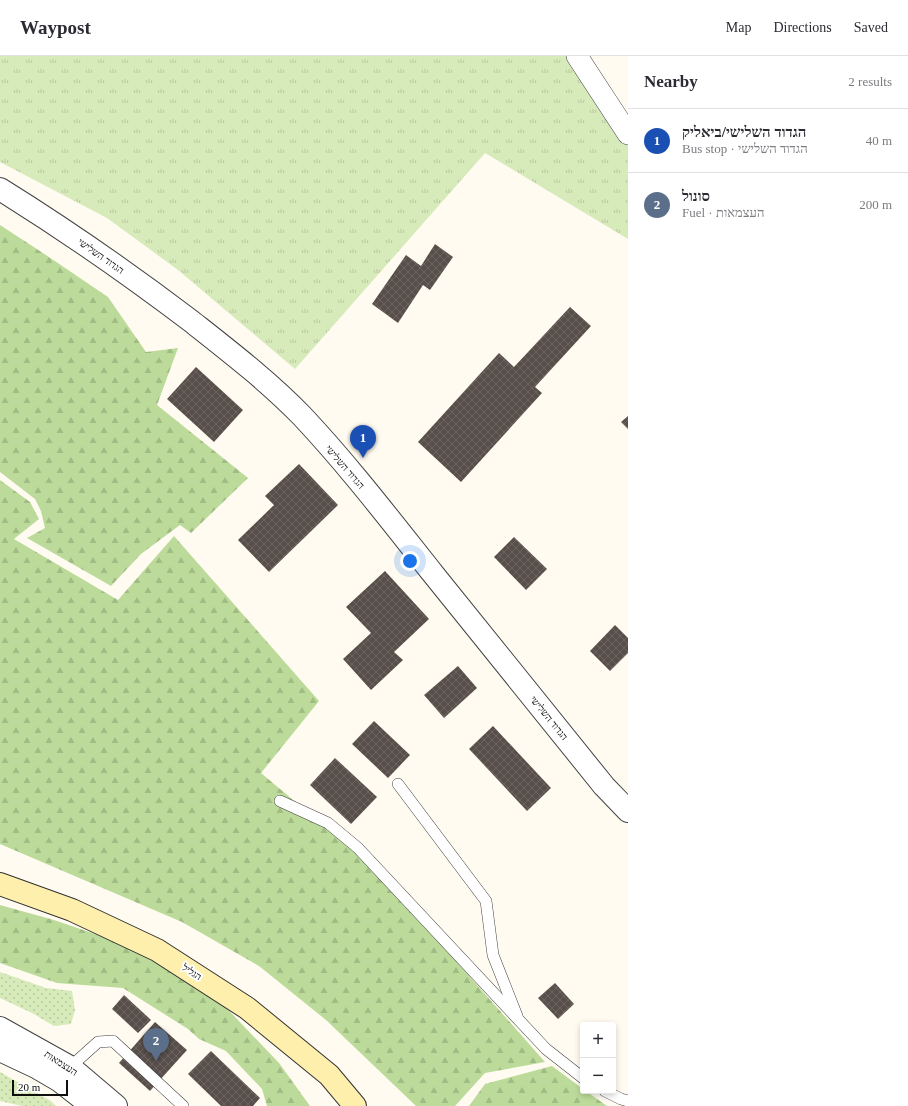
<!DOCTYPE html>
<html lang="en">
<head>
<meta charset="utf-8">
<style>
  body { margin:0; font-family:"Times New Roman","Noto Sans Hebrew",serif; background:#f7f7f7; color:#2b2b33 }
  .controls { position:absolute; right:12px; bottom:12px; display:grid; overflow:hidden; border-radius:4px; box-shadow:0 2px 6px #0003 }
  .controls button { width:36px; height:36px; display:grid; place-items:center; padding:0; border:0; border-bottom:1px solid #e1e1e2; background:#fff; color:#2b2b33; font:20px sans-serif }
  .scale { position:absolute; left:12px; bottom:10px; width:56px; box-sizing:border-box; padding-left:4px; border:2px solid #0f0f0f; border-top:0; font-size:11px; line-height:14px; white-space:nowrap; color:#0f0f0f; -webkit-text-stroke:3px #fff; paint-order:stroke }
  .you { position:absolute; left:410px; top:505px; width:14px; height:14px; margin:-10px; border:3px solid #fff; border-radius:50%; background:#1a73e8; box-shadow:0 0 0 6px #1a73e833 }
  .badge { display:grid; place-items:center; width:26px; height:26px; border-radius:50%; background:#0b8043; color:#fff; font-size:13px; font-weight:700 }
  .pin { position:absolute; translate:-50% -33px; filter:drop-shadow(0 1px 2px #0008) }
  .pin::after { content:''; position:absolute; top:21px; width:14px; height:12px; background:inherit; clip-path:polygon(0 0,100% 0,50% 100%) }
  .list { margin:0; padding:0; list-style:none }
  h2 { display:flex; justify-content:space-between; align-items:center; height:52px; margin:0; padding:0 16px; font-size:17px }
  h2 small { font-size:13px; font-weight:400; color:#7c7c81 }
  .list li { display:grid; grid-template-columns:26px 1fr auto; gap:12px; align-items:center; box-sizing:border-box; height:64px; padding:0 16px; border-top:1px solid #e1e1e2 }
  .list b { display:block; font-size:15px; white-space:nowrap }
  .list p { margin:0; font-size:13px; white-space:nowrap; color:#7c7c81 }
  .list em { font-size:13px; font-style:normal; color:#7c7c81 }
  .map { position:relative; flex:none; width:628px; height:1050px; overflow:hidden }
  header { display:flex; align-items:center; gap:24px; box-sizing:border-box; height:56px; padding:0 20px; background:#fff; border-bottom:1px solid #e1e1e2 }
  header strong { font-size:19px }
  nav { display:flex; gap:22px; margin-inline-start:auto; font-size:14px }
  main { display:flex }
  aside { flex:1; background:#fff }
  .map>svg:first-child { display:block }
</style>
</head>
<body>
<header>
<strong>Waypost</strong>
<nav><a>Map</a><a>Directions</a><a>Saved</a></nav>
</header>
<main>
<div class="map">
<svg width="628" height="1050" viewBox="0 0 628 1050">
  <defs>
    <pattern id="grass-tufts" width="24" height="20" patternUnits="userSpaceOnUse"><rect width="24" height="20" fill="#d7eaba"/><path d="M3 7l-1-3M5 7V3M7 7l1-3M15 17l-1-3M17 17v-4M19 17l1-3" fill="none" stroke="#b7c89f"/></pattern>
    <pattern id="forest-firs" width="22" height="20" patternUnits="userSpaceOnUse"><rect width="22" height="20" fill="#bcdb9a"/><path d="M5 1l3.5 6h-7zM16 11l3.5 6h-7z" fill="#a0bb84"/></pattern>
    <pattern id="park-dots" width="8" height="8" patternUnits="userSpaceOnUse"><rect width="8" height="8" fill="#d7eaba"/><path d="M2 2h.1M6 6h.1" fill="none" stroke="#b7c89f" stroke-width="1.8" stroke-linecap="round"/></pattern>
    <pattern id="building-cross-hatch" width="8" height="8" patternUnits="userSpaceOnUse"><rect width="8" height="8" fill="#584f4b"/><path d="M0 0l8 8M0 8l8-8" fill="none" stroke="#6b6461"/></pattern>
  </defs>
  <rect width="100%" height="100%" fill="#fffbf1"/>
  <!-- grass -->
  <path fill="url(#grass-tufts)" d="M0 0H573L628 80V183L485 97 295 313 178 214 107 162 0 106Z"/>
  <!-- forest -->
  <g fill="url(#forest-firs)">
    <path d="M0 169 46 199 108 241 146 296 178 292 157 349 248 422 191 477 180 469 141 498 111 530 27 482 45 472 41 455 35 443 0 416Z"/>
    <path d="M0 424 30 446 39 463 14 483 118 544 174 480 319 645 261 717 373 811 545 1006 485 1017 455 1050H416L326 964 259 910 182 866 0 788Z"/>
    <path d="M0 849 54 864 130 890 214 939 279 1007 310 1050H267L262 1033 226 995 199 983 188 973 123 932 57 927 0 907Z"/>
    <path d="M552 1010 583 1033V1035H586L607 1050H469L485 1028Z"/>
  </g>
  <!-- park -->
  <g fill="url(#park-dots)">
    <path d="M0 916 46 932 72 935 75 954 71 968 54 970 32 957 0 942Z"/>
    <path d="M0 1016 51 1045 56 1050H22L0 1045Z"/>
  </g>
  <!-- building -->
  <g fill="url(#building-cross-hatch)">
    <path d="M435 188 453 201 430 234 423 229 398 267 372 248 406 199 421 210Z"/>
    <path d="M570 251 591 270 535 331 542 337 461 426 418 386 499 297 514 311Z"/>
    <path d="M196 311 243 354 214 386 167 343Z"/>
    <path d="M628 360V373L621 366Z"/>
    <path d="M299 408 338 449 269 516 238 484 274 449 265 440Z"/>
    <path d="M514 481 547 513 526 534 494 501Z"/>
    <path d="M385 515 429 563 394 596 403 604 371 634 343 603 371 577 346 551Z"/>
    <path d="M615 569 628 582V597L610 615 590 595Z"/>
    <path d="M458 610 477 632 444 662 424 639Z"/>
    <path d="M374 665 410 699 388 722 352 688Z"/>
    <path d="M493 670 551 732 527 755 469 693Z"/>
    <path d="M335 702 377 741 351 768 310 729Z"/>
    <path d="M555 927 574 948 558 963 538 942Z"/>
    <path d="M124 939 151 964 138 977 112 953Z"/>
    <path d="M155 966 187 994 150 1035 119 1007Z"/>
    <path d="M211 995 260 1042 253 1050H221L188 1018Z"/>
  </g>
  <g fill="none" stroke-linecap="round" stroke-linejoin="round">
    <defs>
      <g id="service">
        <path d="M398 728 486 845 493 899 517 960"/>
        <path d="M280 745 328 767 358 792 546 993 583 1022"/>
        <path d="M68 1013 98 986 113 985 183 1050"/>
        <path d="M605 1035 621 1043 628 1045"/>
      </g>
      <path id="minor" d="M577 0 628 78"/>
      <g id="tertiary">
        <path d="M0 133C66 174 129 218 191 265 229 295 268 325 302 360 349 410 391 465 434 519 491 589 547 660 604 730L628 755"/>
        <path d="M0 972 70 1011 116 1050"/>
        <path d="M0 994 36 1011 60 1025 92 1050"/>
      </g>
      <path id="secondary" d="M0 828 72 854 157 894 247 952 329 1019 355 1050"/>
    </defs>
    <!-- service casing -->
    <use href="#service" stroke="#424242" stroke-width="12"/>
    <!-- minor casing -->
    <use href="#minor" stroke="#424242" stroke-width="22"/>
    <!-- tertiary casing -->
    <use href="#tertiary" stroke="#424242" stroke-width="24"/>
    <!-- secondary casing -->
    <use href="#secondary" stroke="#313131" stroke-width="24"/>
    <!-- service -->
    <use href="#service" stroke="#fff" stroke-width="11"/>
    <!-- minor -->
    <use href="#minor" stroke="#fff" stroke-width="21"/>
    <!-- tertiary -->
    <use href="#tertiary" stroke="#fff" stroke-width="22"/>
    <!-- secondary -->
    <use href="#secondary" stroke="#feefad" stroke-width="22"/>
  </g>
  <g text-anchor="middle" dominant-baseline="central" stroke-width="4" stroke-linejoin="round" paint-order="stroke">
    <!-- street labels -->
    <g font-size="10" fill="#0f0f0f" stroke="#fff">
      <text transform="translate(101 200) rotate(35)">הגדוד השלישי</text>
      <text transform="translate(345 411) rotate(49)">הגדוד השלישי</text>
      <text transform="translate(549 662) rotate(51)">הגדוד השלישי</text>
      <text transform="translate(192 916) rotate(33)">הגליל</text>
      <text transform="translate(61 1007) rotate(33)">העצמאות</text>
    </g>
  </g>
</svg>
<div class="controls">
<button>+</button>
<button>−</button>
</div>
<div class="scale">20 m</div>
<div class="you"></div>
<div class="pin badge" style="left:363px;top:402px;background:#1a4fb4">1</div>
<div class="pin badge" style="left:156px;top:1005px;background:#5c6f8a">2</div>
</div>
<aside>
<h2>Nearby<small>2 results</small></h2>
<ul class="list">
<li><span class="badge" style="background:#1a4fb4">1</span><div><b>הגדוד השלישי/ביאליק</b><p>Bus stop · הגדוד השלישי</p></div><em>40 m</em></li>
<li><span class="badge" style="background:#5c6f8a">2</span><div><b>סונול</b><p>Fuel · העצמאות</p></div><em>200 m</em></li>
</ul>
</aside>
</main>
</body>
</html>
